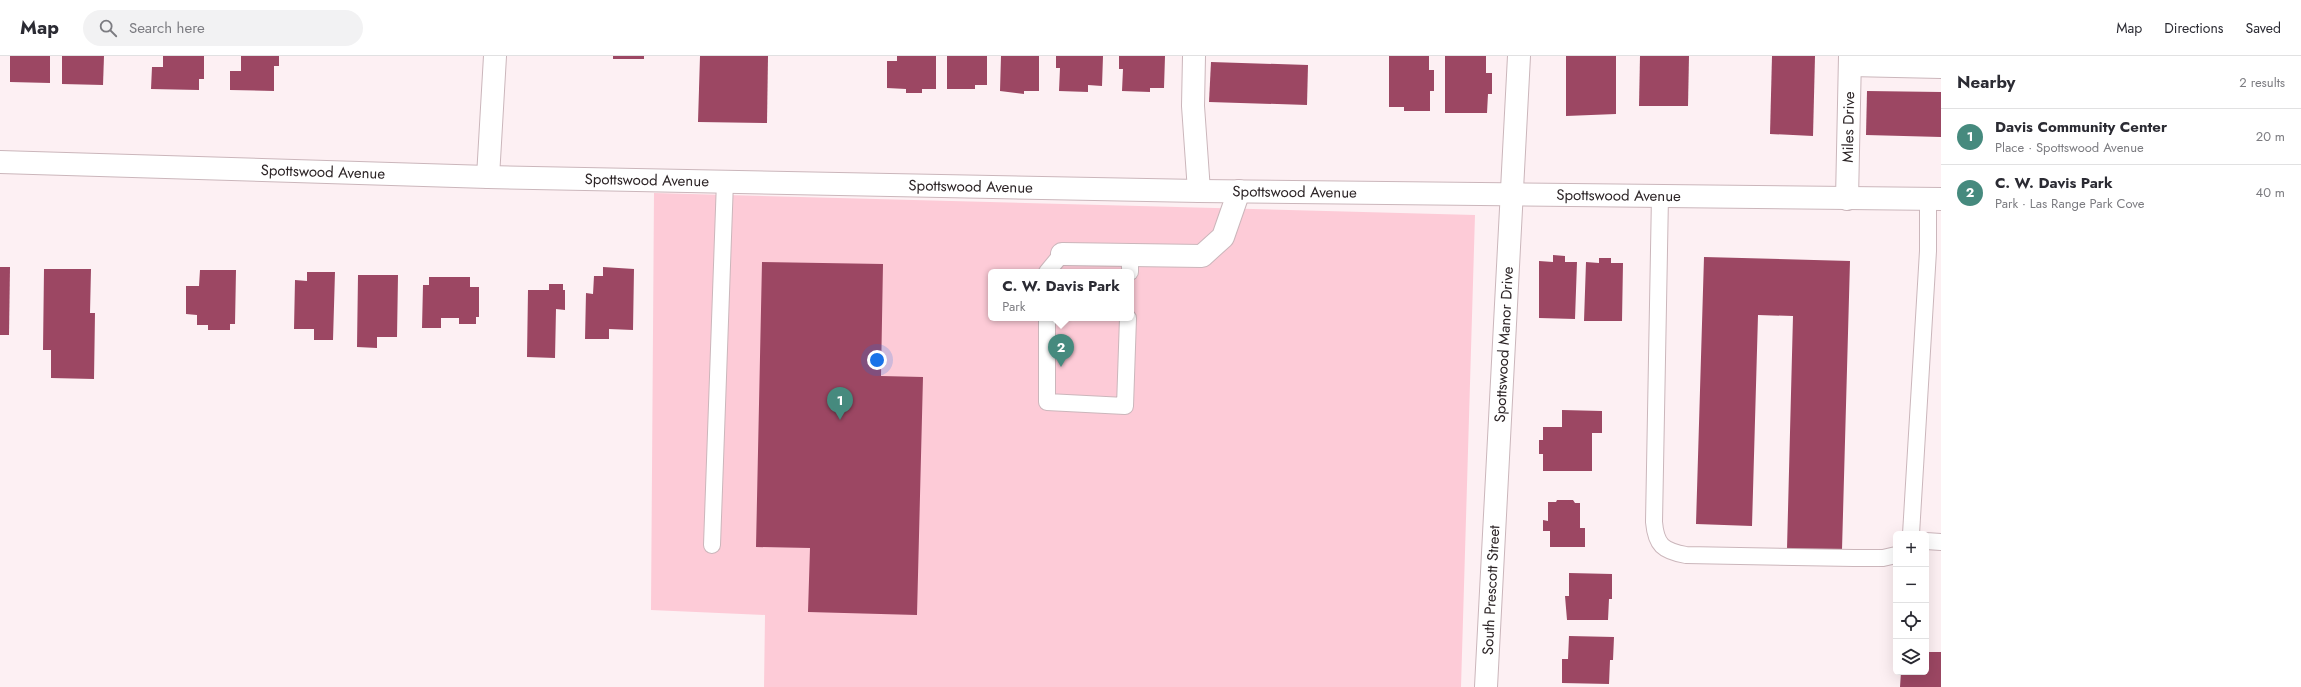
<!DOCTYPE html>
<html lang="en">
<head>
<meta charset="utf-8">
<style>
  body { margin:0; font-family:Jost,sans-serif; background:#f2f2f3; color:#2b2b33 }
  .controls { position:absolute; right:12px; bottom:12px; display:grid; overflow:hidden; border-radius:6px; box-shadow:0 4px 16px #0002 }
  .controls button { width:36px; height:36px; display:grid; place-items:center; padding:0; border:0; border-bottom:1px solid #e1e1e2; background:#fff; color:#2b2b33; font:20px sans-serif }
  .you { position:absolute; left:877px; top:304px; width:14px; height:14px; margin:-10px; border:3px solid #fff; border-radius:50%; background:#1a73e8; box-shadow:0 0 0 6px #1a73e833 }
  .badge { display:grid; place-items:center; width:26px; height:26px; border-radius:50%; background:#468a7e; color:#fff; font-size:13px; font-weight:700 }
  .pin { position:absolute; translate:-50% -33px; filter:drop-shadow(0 1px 2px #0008) }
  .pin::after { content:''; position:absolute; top:21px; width:14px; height:12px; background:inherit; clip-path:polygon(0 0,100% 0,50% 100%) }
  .popup { position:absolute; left:988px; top:213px; width:146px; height:52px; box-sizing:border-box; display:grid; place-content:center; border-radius:6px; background:#fff; filter:drop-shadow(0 1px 3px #0005); font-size:13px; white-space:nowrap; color:#7c7c81 }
  .popup b { font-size:15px; color:#2b2b33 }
  .popup::after { content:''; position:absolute; left:50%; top:100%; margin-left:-8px; border:8px solid transparent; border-top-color:#fff }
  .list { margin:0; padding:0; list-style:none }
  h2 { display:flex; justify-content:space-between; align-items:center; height:52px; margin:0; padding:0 16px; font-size:17px }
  h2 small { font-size:13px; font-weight:400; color:#7c7c81 }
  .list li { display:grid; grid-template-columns:26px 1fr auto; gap:12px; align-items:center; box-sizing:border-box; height:56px; padding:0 16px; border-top:1px solid #e1e1e2 }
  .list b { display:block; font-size:15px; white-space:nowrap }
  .list p { margin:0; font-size:13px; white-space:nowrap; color:#7c7c81 }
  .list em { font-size:13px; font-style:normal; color:#7c7c81 }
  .icon { flex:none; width:22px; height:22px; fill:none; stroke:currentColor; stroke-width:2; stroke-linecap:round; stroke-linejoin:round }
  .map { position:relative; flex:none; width:1941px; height:631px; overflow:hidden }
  header { display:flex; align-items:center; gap:24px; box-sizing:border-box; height:56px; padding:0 20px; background:#fff; border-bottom:1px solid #e1e1e2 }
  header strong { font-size:19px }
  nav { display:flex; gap:22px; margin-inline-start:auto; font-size:14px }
  .search { width:280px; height:36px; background:#f2f2f3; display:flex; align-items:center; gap:10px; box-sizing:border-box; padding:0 14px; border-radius:22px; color:#7c7c81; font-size:15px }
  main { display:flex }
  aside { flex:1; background:#fff }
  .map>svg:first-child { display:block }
</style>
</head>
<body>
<header>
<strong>Map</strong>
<div class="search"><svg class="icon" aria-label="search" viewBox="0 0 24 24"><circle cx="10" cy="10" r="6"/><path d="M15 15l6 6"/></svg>Search here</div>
<nav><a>Map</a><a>Directions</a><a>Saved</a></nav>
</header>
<main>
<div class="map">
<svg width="1941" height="631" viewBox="0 0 1941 631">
  <rect width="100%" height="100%" fill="#fdf0f3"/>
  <!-- green -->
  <path fill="#fdcbd7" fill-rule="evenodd" d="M654 137 1475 159 1461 631H764L765 559 651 554ZM991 216H1131V262H991Z"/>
  <!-- building -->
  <g fill="#9c4763">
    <path d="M10 0H50V27L10 26Z"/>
    <path d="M62 0H104L103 29 62 28Z"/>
    <path d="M163 0H204V23H199V34L151 33 152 11H163Z"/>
    <path d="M241 0H279V10H274V35L230 34V15H241Z"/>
    <rect x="613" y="0" width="31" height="3"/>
    <path d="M700 0H768L767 67 698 66Z"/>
    <path d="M897 0H936V33H922V37H906V33L887 32V5H897Z"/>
    <path d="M947 0H987V29H975V33H947Z"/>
    <path d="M1001 0H1039V35H1024V38L1000 35Z"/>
    <path d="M1056 0H1103L1102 30 1088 29V36L1059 35 1060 12H1056Z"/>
    <path d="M1119 0H1165L1164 32H1150V36L1122 35 1123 13H1119Z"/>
    <path d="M1389 0H1429V14H1434V35H1430V55H1404V51H1389Z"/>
    <path d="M1445 0H1486V17H1492V38H1488L1487 57H1445Z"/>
    <path d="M1566 0H1616V58L1566 60Z"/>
    <path d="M1640 0H1689L1688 50H1639Z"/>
    <path d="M1772 0H1815L1813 80 1770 78Z"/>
    <path d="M1211 6 1308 9 1307 49 1209 46Z"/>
    <path d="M1867 35 1941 36V81L1866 79Z"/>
    <path d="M1553 199 1565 200V206H1577L1575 263 1539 262V205L1553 206Z"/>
    <path d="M1704 201 1850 205 1842 494 1787 493 1793 260 1758 259 1752 470 1696 468Z"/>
    <path d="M1599 202H1611V207H1623L1622 265H1584L1586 206 1599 207Z"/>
    <path d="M762 206 883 208 881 320 923 321 917 559 808 556 810 492 756 491Z"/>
    <path d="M0 211H10L9 279H0Z"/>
    <path d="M603 211 634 213 633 274 609 273V283H585L586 237 593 238 594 220H603Z"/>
    <path d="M44 213H91L90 257H95L94 323 51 322V294H43Z"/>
    <path d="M200 214H236L235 268H230V274H208V269H197V259L186 258V230H199Z"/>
    <path d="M307 216H335L333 284H314V273H294L295 224 307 225Z"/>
    <path d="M358 219H398L397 281H377V292L357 291Z"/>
    <path d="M429 221H470V231H479V261H476V268H459V262H441V272H422L423 229H429Z"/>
    <path d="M549 228H563V234H565V254L556 253 555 302 527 301 528 234H549Z"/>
    <path d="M1562 354 1602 355V377H1592V415H1543V398H1539V384H1543V371H1562Z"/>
    <path d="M1557 444H1573L1575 447H1580V472H1585V491H1550V475H1543V464L1548 465V446H1556Z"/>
    <path d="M1569 517 1612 518V543H1609L1608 564H1567L1565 540H1569Z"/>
    <path d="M1569 580 1614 581 1613 604H1610L1609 628 1562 627V603H1568Z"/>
    <path d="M1926 596H1941V631H1900L1901 616H1926Z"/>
  </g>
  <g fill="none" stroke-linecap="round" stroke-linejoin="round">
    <defs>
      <g id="lane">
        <path d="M1660 140 1654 466C1656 489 1663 495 1686 499L1854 502H1883L1896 499"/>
        <path d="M1047 216 1062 198"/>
        <path d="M1130 216V200"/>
        <path d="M1047 262V346L1125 350 1128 262"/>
        <path d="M1911 478 1928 195V143"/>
        <path d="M1926 485 1941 486"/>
        <path d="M712 489 725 125"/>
      </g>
      <g id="street">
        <path d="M1194 0 1193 50 1199 135"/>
        <path d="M1850 9 1941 11"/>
        <path d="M488 121 495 0"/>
        <path id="s1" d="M1847 143 1850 0"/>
        <path d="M1062 198 1202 200 1223 181 1239 135"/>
        <path id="s2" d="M1486 631 1519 0"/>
      </g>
      <g id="secondary">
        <path id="s3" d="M0 106 488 121 1199 135 1941 143"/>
      </g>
    </defs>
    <!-- lane casing -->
    <use href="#lane" stroke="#cbb6bb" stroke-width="18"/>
    <!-- street casing -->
    <use href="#street" stroke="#cbb6bb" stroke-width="24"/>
    <!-- secondary casing -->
    <use href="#secondary" stroke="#cbb6bb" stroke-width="24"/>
    <!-- lane -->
    <use href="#lane" stroke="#fff" stroke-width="16"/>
    <!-- street -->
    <use href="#street" stroke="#fff" stroke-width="22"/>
    <!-- secondary -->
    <use href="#secondary" stroke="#fff" stroke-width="22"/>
  </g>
  <g text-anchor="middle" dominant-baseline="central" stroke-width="4" stroke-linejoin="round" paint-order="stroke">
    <!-- street labels -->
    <g font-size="15" fill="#2c2426" stroke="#fdf0f3">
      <text stroke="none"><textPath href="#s1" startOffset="72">Miles Drive</textPath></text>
      <text stroke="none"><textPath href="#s3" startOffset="323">Spottswood Avenue</textPath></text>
      <text stroke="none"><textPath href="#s3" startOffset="647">Spottswood Avenue</textPath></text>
      <text stroke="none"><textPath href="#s3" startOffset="971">Spottswood Avenue</textPath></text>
      <text stroke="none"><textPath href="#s3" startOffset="1295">Spottswood Avenue</textPath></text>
      <text stroke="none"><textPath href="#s3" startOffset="1619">Spottswood Avenue</textPath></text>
      <text stroke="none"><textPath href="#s2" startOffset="343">Spottswood Manor Drive</textPath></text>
      <text stroke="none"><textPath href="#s2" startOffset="97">South Prescott Street</textPath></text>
    </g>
  </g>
</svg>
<div class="controls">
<button>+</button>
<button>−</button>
<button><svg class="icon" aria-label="locate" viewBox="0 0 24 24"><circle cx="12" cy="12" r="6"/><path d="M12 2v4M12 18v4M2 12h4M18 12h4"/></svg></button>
<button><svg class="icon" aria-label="layers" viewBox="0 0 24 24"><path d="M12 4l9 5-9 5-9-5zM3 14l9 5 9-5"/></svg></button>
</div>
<div class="you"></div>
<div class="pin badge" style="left:840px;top:364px">1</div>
<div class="pin badge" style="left:1061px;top:311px">2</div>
<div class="popup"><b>C. W. Davis Park</b>Park</div>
</div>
<aside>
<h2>Nearby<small>2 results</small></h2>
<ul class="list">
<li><span class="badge">1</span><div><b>Davis Community Center</b><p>Place · Spottswood Avenue</p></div><em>20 m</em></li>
<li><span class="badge">2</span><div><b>C. W. Davis Park</b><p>Park · Las Range Park Cove</p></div><em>40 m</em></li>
</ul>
</aside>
</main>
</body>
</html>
